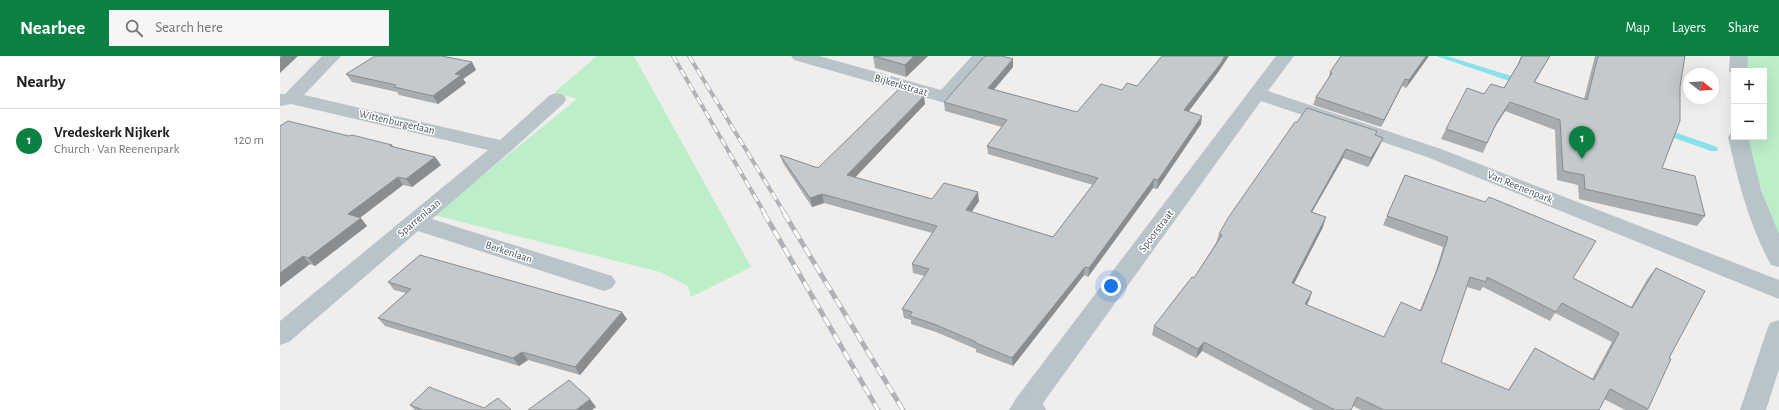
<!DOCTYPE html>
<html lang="en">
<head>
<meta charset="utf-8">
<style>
  body { margin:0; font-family:"Alegreya Sans",sans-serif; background:#f6f6f6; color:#202124 }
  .controls { position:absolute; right:12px; top:12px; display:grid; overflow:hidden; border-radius:0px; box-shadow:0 4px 16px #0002 }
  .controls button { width:36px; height:36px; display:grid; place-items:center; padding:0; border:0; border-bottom:1px solid #e0e0e0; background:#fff; color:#202124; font:20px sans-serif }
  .compass { position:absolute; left:1403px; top:12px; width:36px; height:36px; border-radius:50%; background:#fff; box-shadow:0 4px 16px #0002; rotate:107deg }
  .you { position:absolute; left:831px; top:230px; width:14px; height:14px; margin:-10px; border:3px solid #fff; border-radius:50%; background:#1a73e8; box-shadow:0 0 0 6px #1a73e833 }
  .badge { display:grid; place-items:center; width:26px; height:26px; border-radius:50%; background:#0b8043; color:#fff; font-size:13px; font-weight:700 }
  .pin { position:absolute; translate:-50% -33px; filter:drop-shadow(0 1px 2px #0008) }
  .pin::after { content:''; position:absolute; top:21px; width:14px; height:12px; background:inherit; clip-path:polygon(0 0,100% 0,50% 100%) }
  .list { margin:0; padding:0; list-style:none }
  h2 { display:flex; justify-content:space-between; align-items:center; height:52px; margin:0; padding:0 16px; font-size:17px }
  h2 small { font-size:13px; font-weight:400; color:#757577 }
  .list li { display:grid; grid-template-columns:26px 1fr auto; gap:12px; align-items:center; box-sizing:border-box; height:64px; padding:0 16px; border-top:1px solid #e0e0e0 }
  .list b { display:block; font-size:15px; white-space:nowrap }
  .list p { margin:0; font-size:13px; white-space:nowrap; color:#757577 }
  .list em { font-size:13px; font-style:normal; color:#757577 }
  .icon { flex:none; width:22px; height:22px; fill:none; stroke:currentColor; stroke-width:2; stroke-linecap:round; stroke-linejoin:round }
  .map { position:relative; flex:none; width:1499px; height:354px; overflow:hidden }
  header { display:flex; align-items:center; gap:24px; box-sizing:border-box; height:56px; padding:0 20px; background:#0b8043; color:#fff }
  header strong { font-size:19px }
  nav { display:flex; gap:22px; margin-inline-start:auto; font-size:14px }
  .search { width:280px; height:36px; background:#f6f6f6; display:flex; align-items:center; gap:10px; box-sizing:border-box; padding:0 14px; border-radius:0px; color:#757577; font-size:15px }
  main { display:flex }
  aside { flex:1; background:#fff }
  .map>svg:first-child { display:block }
</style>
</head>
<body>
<header>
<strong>Nearbee</strong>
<div class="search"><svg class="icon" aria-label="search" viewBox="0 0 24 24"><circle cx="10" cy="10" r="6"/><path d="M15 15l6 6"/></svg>Search here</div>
<nav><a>Map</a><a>Layers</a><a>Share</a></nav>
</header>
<main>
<aside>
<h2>Nearby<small></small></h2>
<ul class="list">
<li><span class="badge">1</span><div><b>Vredeskerk Nijkerk</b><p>Church · Van Reenenpark</p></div><em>120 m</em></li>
</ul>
</aside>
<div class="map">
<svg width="1499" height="354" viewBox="0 0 1499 354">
  <rect width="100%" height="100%" fill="#f0eded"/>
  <!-- green -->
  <g fill="#bbeec9">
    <path d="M317 0H354L471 211 411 241 408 230 380 216 154 159 297 43 275 36Z"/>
    <path d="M1466 0H1499V180L1477 122 1468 81H1484V15H1463Z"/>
  </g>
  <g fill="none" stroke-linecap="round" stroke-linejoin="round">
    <!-- stream -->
    <g fill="#88e1eb" fill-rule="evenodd">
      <path d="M1156 0H1167L1244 24 1245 26 1241 28H1238Z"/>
      <path d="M1380 73H1386L1437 91 1438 93 1437 95H1431L1380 77 1379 75Z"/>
    </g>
    <!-- minor -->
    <g fill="#b8c4ca" fill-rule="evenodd">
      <path d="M42 0H61L24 39 220 84 270 39 277 37 284 39 286 43 284 47 231 95 152 163 332 220 336 226 332 232 324 235 138 175 9 286 0 289V265L208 94 11 48 0 50V38H5Z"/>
      <path d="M511 0H539L661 34 692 0H710L671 45 665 47 514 4Z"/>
      <path d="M996 0H1014L988 35 1161 93 1499 224V243L1147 101 981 45 758 354H735L733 349 737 341Z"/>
      <path d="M1450 0H1468L1467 15H1454V19H1452L1449 15Z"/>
      <path d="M1454 76V81H1468L1481 134 1499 178V211L1491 209C1469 169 1458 125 1448 81L1451 77Z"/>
      <path d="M1499 264V313L1486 354H1460L1487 274 1490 267Z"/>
    </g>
    <!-- tertiary -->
    <path fill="#b8c4ca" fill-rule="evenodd" d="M746 338 762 346 766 354H729L737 341Z"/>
    <defs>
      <g id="rail-far1">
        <path d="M393 0 485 158"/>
        <path d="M409 0 505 158"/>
      </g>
      <g id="rail">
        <path d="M484 157 598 354"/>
        <path d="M504 157 623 354"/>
      </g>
    </defs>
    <!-- rail-far1 casing -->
    <use href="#rail-far1" stroke="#afb3b8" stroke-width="4"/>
    <!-- rail casing -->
    <use href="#rail" stroke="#afb3b8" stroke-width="5"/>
    <!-- rail-far1 -->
    <use href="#rail-far1" stroke="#fff" stroke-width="2.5" stroke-dasharray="8" stroke-linecap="butt"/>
    <!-- rail -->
    <use href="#rail" stroke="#fff" stroke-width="3.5" stroke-dasharray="10" stroke-linecap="butt"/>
  </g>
  <!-- wall -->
  <g fill="#a9adb0" fill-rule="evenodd">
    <path d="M593 0H648L626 21 595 12Z"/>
    <path d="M1061 0H1149L1126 32 1122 30 1101 71 1033 49 1036 41 1048 24 1050 16Z"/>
    <path d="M1241 0H1270L1255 26 1304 43 1315 0H1405L1382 112 1425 160 1417 170 1299 143 1298 129 1277 124 1275 74 1225 55 1214 72 1203 97 1161 83 1166 73 1224 32 1237 10Z"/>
    <path d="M733 3V11L714 34 797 56 842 34 857 30 939 15 908 56 921 68 877 133 873 132 808 221 804 219 733 310 696 296V293L656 276 631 268V264L624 262 622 253 645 220 633 217 632 208 652 177 544 147 532 151 503 107 500 99 538 112 645 48 575 121 652 143 699 145 691 156 773 181 813 129 708 98 707 90 722 71 665 55 664 46Z"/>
    <path d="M192 6 196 14 183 23 186 27 158 48 119 39 117 36 72 26 66 18Z"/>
    <path d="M1017 66 1097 75 1096 80 1103 82 1099 91 1088 111 1063 102 1032 156 1043 171 1014 228 1032 236 1027 249 1104 281 1140 254 1155 218 1163 191 1103 169 1125 119 1293 222 1351 251 1368 222 1376 212 1389 302 1368 353 1367 354H1345L1324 343 1319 354H1081L1073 350 1071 354H1034L922 295 916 302 872 279 874 270 914 222 936 187 939 178ZM1187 231 1200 235 1203 231 1270 265 1275 257 1332 286 1312 323 1255 292 1249 302 1228 334 1161 306Z"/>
    <path d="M69 80 112 89 114 91 155 101 161 109 132 131 123 129 80 162 87 170 35 210 30 208 0 231Z"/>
    <path d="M108 226 347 263 300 319 248 304 239 310 105 270 98 262 126 237 114 234Z"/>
    <path d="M130 349 204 352 231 354H135Z"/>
  </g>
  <!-- shaded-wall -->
  <g fill="#898d90">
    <path d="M3 0H18L0 17V3Z"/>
    <path d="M634 0H648L626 21 625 9Z"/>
    <path d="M945 0H949L939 15 903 63 904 54Z"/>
    <path d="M1146 0H1149L1126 32 1129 24Z"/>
    <path d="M733 3V11L708 40V32Z"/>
    <path d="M192 6 196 14 183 23 186 27 158 48 153 40 175 18Z"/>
    <path d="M1125 23 1122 30 1101 71 1104 64Z"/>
    <path d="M644 40 645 48 569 128 567 119Z"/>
    <path d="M1230 46 1225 55 1212 75 1217 66Z"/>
    <path d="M922 60 921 68 877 133 878 124Z"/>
    <path d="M1103 82 1099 91 1088 111 1091 102Z"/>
    <path d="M1066 93 1063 102 1027 165 1031 156Z"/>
    <path d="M155 101 161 109 132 131 126 123Z"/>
    <path d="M118 121 123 129 74 166 68 158Z"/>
    <path d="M874 123 873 132 808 221 809 212Z"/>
    <path d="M698 136 699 145 687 163 686 154Z"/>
    <path d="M542 138 544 147 532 151 530 142Z"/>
    <path d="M1046 161 1043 171 1009 237 1012 227Z"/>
    <path d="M81 162 87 170 35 210 28 202Z"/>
    <path d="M23 200 30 208 0 231V217Z"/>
    <path d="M805 211 804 219 733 310 732 302Z"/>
    <path d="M1032 236 1029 245 1022 257 1025 248Z"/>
    <path d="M342 256 347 263 300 319 295 311Z"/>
    <path d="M924 286 922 295 916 302 918 293Z"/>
    <path d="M242 296 248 304 239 310 233 302Z"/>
    <path d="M310 343 316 351 312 354H296Z"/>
  </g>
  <!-- building -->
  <g fill="#c4c9cd" stroke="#898d90" fill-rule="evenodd">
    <path d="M0 0H3L0 3Z"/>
    <path d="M95 0H162L192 6 175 18 181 19 153 40 114 31 116 29 66 18Z"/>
    <path d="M594 0H634L625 9Z"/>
    <path d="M705 0H722L733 3 708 32 797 56 821 28 842 34 847 27 857 30 882 0H945L941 7 904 54 922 60 878 124 874 123 809 212 805 211 732 302 696 287V286L654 268 630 260 632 256 622 253 649 213 632 208 657 170 542 138 530 142 500 99 538 112 619 33 644 40 567 119 652 143 664 127 698 136 686 154 773 181 818 122 707 90 727 64 664 46Z"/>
    <path d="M1061 0H1146L1129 24 1125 23 1104 64 1036 41 1052 17 1050 16Z"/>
    <path d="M1242 0H1270L1254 26 1307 44 1318 0H1405L1400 31V65L1382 112 1415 120 1425 160 1305 133 1304 119 1283 115 1280 64 1230 46 1217 66 1207 87 1166 73 1187 32 1204 38 1211 28 1224 32 1239 7Z"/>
    <path d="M1027 52 1097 75 1095 79 1103 82 1091 102 1066 93 1031 156 1046 161 1012 227 1032 236 1025 248 1104 281 1121 246 1141 255 1159 209 1168 181 1107 160 1125 119 1205 146 1209 141 1316 185 1293 222 1352 252 1376 212 1425 235 1389 302 1391 303 1368 353 1330 333 1319 354H1104L1077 341 1071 354H1055L924 286 918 293 874 270 912 221 914 222 942 179 939 178 948 162 1015 66H1017ZM1190 221 1206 226 1207 221 1276 256 1282 247 1339 277 1314 324 1255 292 1229 334 1161 306Z"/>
    <path d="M8 65 69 80 72 79 112 89 110 90 155 101 126 123 118 121 68 158 81 162 28 202 23 200 0 217V70Z"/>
    <path d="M140 199 342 256 295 311 242 296 233 302 98 262 131 233 108 226Z"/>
    <path d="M289 324 310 343 296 354H248Z"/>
    <path d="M149 331 204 352 218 342 231 354H143L130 349Z"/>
  </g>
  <g text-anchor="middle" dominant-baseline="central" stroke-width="3" stroke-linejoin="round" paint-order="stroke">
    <!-- street labels -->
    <g font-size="11" fill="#46535a" stroke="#fff">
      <text transform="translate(621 29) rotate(16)">Bijkerkstraat</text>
      <text transform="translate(117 66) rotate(13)">Wittenburgerlaan</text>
      <text transform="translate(1240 131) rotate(22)">Van Reenenpark</text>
      <text transform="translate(139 162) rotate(-40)">Sparrenlaan</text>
      <text transform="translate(876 175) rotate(-53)">Spoorstraat</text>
      <text transform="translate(229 196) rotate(18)">Berkenlaan</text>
    </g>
  </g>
</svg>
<div class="controls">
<button>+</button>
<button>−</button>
</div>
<svg class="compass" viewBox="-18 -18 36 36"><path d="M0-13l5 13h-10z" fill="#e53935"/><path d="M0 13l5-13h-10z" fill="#757577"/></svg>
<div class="you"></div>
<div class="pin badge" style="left:1302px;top:103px">1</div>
</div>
</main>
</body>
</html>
